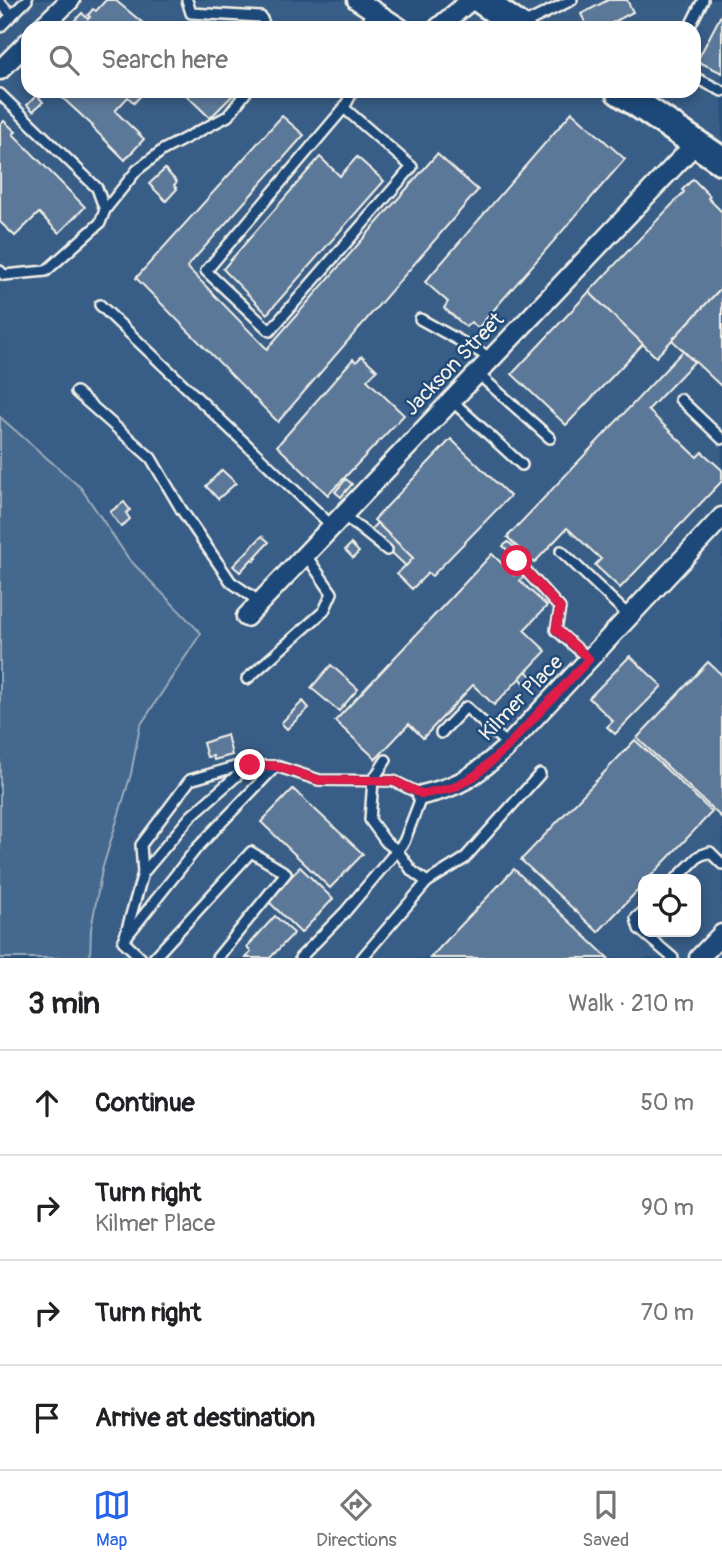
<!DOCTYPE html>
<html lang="en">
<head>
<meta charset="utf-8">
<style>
  body { margin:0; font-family:Pangolin,sans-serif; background:#f2f2f2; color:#202124 }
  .controls { position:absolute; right:21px; bottom:21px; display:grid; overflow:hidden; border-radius:14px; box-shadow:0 4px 10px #0003 }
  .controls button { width:63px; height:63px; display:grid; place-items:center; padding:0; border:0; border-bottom:2px solid #e0e0e0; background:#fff; color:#202124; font:35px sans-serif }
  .stop { position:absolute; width:21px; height:21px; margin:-16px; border:5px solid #e11d48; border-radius:50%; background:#fff }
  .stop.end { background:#e11d48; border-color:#fff; box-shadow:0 2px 7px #0008 }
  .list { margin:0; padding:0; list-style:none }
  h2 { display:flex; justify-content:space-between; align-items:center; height:91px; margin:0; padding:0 28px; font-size:30px }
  h2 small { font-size:23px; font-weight:400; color:#757577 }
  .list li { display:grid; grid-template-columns:46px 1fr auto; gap:21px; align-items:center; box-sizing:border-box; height:105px; padding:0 28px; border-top:2px solid #e0e0e0 }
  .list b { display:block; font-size:26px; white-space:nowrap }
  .list p { margin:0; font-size:23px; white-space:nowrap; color:#757577 }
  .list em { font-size:23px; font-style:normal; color:#757577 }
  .icon { flex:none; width:38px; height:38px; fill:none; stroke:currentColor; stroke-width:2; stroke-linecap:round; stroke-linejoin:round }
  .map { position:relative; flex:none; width:722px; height:958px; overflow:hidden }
  .search { position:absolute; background:#fff; box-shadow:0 4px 10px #0003; left:21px; right:21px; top:21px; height:77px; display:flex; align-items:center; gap:18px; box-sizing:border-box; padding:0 24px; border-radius:21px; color:#757577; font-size:26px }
  .sheet { height:511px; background:#fff }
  nav { display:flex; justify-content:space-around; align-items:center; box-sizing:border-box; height:98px; border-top:2px solid #e0e0e0; background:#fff; font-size:19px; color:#757577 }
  nav a { display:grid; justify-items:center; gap:4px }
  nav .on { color:#2563eb }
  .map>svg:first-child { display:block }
</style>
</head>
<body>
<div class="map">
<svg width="722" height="958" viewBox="0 0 722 958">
  <rect width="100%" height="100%" fill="#28517e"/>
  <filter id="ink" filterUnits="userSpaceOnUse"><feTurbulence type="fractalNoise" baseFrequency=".0143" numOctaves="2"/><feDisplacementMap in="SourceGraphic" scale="14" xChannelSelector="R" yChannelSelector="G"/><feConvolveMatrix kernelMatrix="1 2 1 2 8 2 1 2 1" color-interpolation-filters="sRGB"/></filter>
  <g filter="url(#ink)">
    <!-- built -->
    <path fill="#375d86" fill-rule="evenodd" d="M0 0H357L400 28H28V91H694V28H438L471 0H722V958H90L91 929 102 870 131 774 140 726 201 633 129 559 81 488 0 417ZM643 879H696V932H643Z"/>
    <!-- green -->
    <path fill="#45688e" stroke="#9cacbb" stroke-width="2" d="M0 417 81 488 129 559 201 633 140 726 131 774 102 870 91 929 90 958H0Z"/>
    <!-- building -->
    <g fill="#5b7899" stroke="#f4f1e8" stroke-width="2">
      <path d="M106 0H115L149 28H67L82 13 88 19 90 17 88 15 93 9 96 11Z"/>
      <path d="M608 0H627L633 12 610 24 612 28H588L581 14Z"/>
      <path d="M722 13V73L697 61Z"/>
      <path d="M55 91H145L134 103 128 97 115 111 144 139 125 160 92 127 93 126Z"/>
      <path d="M182 91H237L210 118Z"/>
      <path d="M37 95 43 102 33 111 27 105Z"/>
      <path d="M572 112 625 159 478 328 471 322 466 327 444 308 448 302 425 282Z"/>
      <path d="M282 116 304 135 187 267 267 349 437 154 478 190 278 422 136 278Z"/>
      <path d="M4 121 16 132 13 134 85 207 59 233 39 213 15 236 0 222V125Z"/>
      <path d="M320 157 340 176 357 157 384 181 267 314 223 269Z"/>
      <path d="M165 169 177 182 174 185 177 189 166 201 149 184Z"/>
      <path d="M693 179 710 196 708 198 722 212V287L656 357 589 292 684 192 682 190Z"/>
      <path d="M722 287V387L672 340Z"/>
      <path d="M589 292 643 344 566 425 512 374Z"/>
      <path d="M683 351 694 362 648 410 697 457 702 452 722 470V481L620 588 595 565 601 559 567 528 534 563 507 537Z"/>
      <path d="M362 356 377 370 367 380 404 415 328 495 277 446 353 359 356 362Z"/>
      <path d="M451 439 510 496 432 576 428 573 412 589 397 574 413 558 374 520Z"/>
      <path d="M222 470 236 483 218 499 206 486Z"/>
      <path d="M346 479 352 484 341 497 335 492Z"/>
      <path d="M124 502 130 510 126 513 130 519 121 527 110 512Z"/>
      <path d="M377 523 413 558 406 566 369 531Z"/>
      <path d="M262 536 269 542 255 557 257 558 254 561 252 559 240 572 233 566Z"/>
      <path d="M508 542 519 551 514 556 503 546Z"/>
      <path d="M351 544 359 552 353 558 345 550Z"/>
      <path d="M492 554 514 575 519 569 525 575 520 581 547 606 524 630 546 651 494 705 473 685 423 738 409 724 376 759 335 721Z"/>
      <path d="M630 656 662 686 615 734 607 727 613 721 589 698Z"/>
      <path d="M708 662 722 675V818L637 738Z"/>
      <path d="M331 665 358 689 339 711 311 688Z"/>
      <path d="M526 671 532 677 525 684 520 678Z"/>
      <path d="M303 701 309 708 287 729 281 723Z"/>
      <path d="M227 735 232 755 214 760 213 756 207 757 203 743Z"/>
      <path d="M635 740 712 812 648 879H643V885L598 932 521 860Z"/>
      <path d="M293 789 363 854 330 888 261 822Z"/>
      <path d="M300 867 333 899 301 933 268 901Z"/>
      <path d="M514 869 608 958H430Z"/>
      <path d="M275 916 294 933 270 958H246L251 952 247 947Z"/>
    </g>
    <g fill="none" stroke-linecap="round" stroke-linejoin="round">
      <defs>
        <g id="lane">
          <path d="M187 0 191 13 261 17 266 28"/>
          <path d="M0 3 12 15"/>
          <path d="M523 24 572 0"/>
          <path d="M0 27 27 0"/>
          <path d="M364 28 372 10"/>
          <path d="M689 28 703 0"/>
          <path d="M694 77 722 91"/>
          <path d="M0 94 97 188 105 210 100 223 46 271 4 275 0 271"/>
          <path d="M344 108 412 167 270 331 206 271 344 108 353 91"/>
          <path d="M105 210 137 170 163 150 228 116 247 91"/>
          <path d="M100 305 332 526"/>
          <path d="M420 319 491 358"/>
          <path d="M477 373 550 438"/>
          <path d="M76 392 151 458 181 509 231 582 260 602"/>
          <path d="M680 399 722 439"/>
          <path d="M451 400 522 465"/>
          <path d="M342 514 387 550"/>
          <path d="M561 551 629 616"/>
          <path d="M517 561 560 608 556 630 589 659"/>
          <path d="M247 679 324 611 332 593 305 554"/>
          <path d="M441 733 466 707 508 745"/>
          <path d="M386 760 373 780 370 820 386 842 397 850 412 871 427 882"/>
          <path d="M143 873 141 845 190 780 238 766H276L319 780 394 781 422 795 404 842 345 912 300 958"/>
          <path d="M676 879 699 856 710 852 722 864"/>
          <path d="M643 912 636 918 639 929 673 958"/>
          <path d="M125 936 143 873 191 816 249 765"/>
          <path d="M141 958 123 941 196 849 276 766"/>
          <path d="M154 958 251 852 286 873 217 958"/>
          <path d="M362 958 427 882 464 859 540 774"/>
        </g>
        <g id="street">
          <path d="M357 0 400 28"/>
          <path d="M41 28 70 0"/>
          <path d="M438 28 471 0"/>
          <path d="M0 70 28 42"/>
          <path d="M246 617 696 143"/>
          <path d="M422 795C462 786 474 776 505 749L722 517"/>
          <path d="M699 958 722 934"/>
        </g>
        <g id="secondary">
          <path d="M481 0 521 28"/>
          <path d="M619 91 722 161"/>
        </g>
      </defs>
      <!-- lane casing -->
      <use href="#lane" stroke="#f4f1e8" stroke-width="14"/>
      <!-- street casing -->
      <use href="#street" stroke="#f4f1e8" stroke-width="23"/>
      <!-- secondary casing -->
      <use href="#secondary" stroke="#f4f1e8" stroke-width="32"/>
      <!-- lane -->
      <use href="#lane" stroke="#1f4a7a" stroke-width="9"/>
      <!-- street -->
      <use href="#street" stroke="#1f4a7a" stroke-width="18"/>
      <!-- secondary -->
      <use href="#secondary" stroke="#1f4a7a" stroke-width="26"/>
    </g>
  </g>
  <g fill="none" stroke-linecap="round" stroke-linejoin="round" filter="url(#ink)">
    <!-- route -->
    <path stroke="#e11d48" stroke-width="9" d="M250 765 276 766 319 780 394 781 422 794 453 788 476 775 505 749 589 659 556 629 560 608 517 561"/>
  </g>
  <g text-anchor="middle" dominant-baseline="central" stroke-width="5" stroke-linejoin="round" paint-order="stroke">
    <!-- street labels -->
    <g font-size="21" fill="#f4f1e8" stroke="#1f4a7a">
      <text transform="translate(454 364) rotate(-46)">Jackson Street</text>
      <text transform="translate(521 698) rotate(-46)">Kilmer Place</text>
    </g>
  </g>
</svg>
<div class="controls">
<button><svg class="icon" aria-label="locate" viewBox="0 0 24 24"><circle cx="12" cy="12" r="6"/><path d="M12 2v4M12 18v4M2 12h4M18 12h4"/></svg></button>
</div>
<div class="stop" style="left:517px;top:561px"></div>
<div class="stop end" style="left:250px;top:765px"></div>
<div class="search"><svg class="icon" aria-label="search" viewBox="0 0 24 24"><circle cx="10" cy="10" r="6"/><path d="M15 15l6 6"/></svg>Search here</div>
</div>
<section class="sheet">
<h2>3 min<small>Walk · 210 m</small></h2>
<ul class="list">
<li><svg class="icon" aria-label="ahead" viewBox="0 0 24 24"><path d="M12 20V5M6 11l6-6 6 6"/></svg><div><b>Continue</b></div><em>50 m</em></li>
<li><svg class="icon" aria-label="right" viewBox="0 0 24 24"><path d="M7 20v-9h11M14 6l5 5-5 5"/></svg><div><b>Turn right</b><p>Kilmer Place</p></div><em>90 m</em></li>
<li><svg class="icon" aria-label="right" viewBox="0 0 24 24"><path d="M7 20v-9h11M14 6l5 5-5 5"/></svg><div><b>Turn right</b></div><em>70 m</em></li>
<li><svg class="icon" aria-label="arrive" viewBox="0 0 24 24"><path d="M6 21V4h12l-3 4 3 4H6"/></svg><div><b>Arrive at destination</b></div></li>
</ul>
</section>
<nav>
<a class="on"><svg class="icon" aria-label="map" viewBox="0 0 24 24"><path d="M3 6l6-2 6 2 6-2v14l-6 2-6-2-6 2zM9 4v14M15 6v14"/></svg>Map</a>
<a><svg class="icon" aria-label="directions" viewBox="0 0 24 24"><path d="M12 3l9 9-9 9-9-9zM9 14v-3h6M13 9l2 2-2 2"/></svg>Directions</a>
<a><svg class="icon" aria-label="saved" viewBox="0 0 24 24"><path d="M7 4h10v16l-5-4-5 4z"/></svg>Saved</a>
</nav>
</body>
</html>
